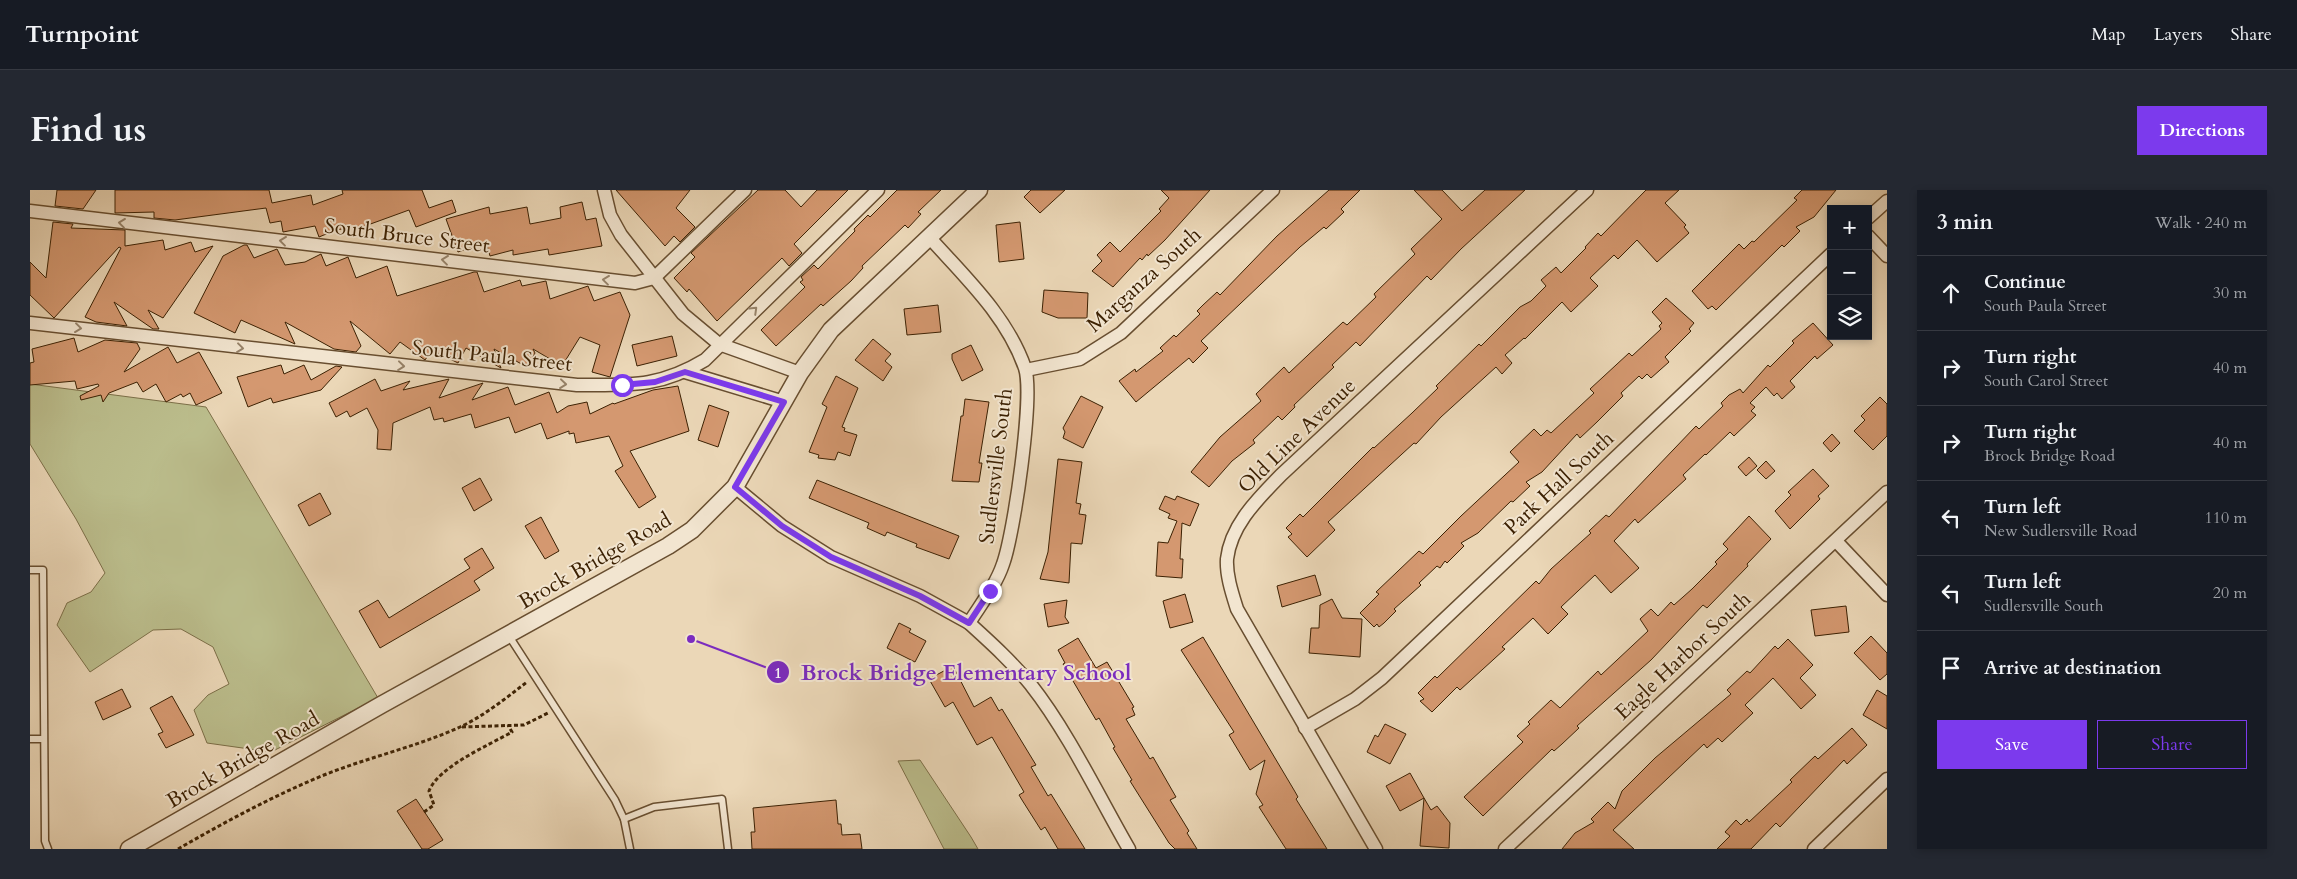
<!DOCTYPE html>
<html lang="en">
<head>
<meta charset="utf-8">
<style>
  body { margin:0; font-family:Cardo,serif; background:#242831; color:#f1f3f6 }
  .controls { position:absolute; right:15px; top:15px; display:grid; overflow:hidden; border-radius:0px; box-shadow:0 2px 8px #0003 }
  .controls button { width:45px; height:45px; display:grid; place-items:center; padding:0; border:0; border-bottom:1px solid #363941; background:#171b24; color:#f1f3f6; font:25px sans-serif }
  .stop { position:absolute; width:15px; height:15px; margin:-11px; border:4px solid #7c3aed; border-radius:50%; background:#fff }
  .stop.end { background:#7c3aed; border-color:#fff; box-shadow:0 1px 5px #0008 }
  .list { margin:0; padding:0; list-style:none }
  h2 { display:flex; justify-content:space-between; align-items:center; height:65px; margin:0; padding:0 20px; font-size:21px }
  h2 small { font-size:16px; font-weight:400; color:#9ea1a6 }
  .list li { display:grid; grid-template-columns:32px 1fr auto; gap:15px; align-items:center; box-sizing:border-box; height:75px; padding:0 20px; border-top:1px solid #363941 }
  .list b { display:block; font-size:19px; white-space:nowrap }
  .list p { margin:0; font-size:16px; white-space:nowrap; color:#9ea1a6 }
  .list em { font-size:16px; font-style:normal; color:#9ea1a6 }
  .actions { display:flex; gap:10px; padding:15px 20px }
  .actions a { flex:1; padding:11px 0; border:1px solid #7c3aed; border-radius:0px; text-align:center; font-size:18px; color:#7c3aed }
  .actions .main { background:#7c3aed; color:#fff }
  .icon { flex:none; width:28px; height:28px; fill:none; stroke:currentColor; stroke-width:2; stroke-linecap:round; stroke-linejoin:round }
  .map { position:relative; flex:none; width:1857px; height:659px; overflow:hidden; border-radius:0px }
  header { display:flex; align-items:center; gap:30px; box-sizing:border-box; height:70px; padding:0 25px; background:#171b24; border-bottom:1px solid #363941 }
  header strong { font-size:24px }
  nav { display:flex; gap:28px; margin-inline-start:auto; font-size:18px }
  .intro { display:flex; align-items:center; justify-content:space-between; box-sizing:border-box; height:120px; padding:0 30px }
  h1 { margin:0; font-size:35px }
  .button { padding:12px 22px; border-radius:0px; background:#7c3aed; color:#fff; font-size:18px; font-weight:700 }
  main { display:flex; gap:30px; padding:0 30px }
  aside { flex:1; background:#171b24; border-radius:0px; box-shadow:0 2px 8px #0003 }
  .map>svg:first-child { display:block }
</style>
</head>
<body>
<header>
<strong>Turnpoint</strong>
<nav><a>Map</a><a>Layers</a><a>Share</a></nav>
</header>
<div class="intro"><h1>Find us</h1><a class="button">Directions</a></div>
<main>
<div class="map">
<svg width="1857" height="659" viewBox="0 0 1857 659">
  <rect width="100%" height="100%" fill="#ebd7b7"/>
  <filter id="stains"><feTurbulence type="fractalNoise" baseFrequency=".004" numOctaves="4"/><feColorMatrix values="0 0 0 0 .2 0 0 0 0 .09 0 0 0 0 .02 0 0 0 .5 -.17"/></filter>
  <radialGradient id="worn" r=".72"><stop offset=".6" stop-color="#630" stop-opacity="0"/><stop offset="1" stop-color="#630" stop-opacity=".3"/></radialGradient>
  <!-- green -->
  <g fill="#bbbd8c" stroke="#7c6f48">
    <path d="M0 194 176 217 348 508 241 562 177 553 164 520 178 505 199 494 183 457 151 439 123 440 60 482 27 435 37 413 61 402 75 383 46 329 0 254Z"/>
    <path d="M890 570 941 647 948 659H914L868 571Z"/>
  </g>
  <!-- building -->
  <g fill="#d49870" stroke="#3c2103">
    <path d="M27 0H66L53 19 25 16Z"/>
    <path d="M85 0H239L242 13 281 5 283 15 313 4 312 0H392L399 18 422 10 426 22 386 37 379 20 324 40 323 37 306 40 289 47 285 36 253 42 251 31 240 33 236 18 145 30 124 28V22L85 23Z"/>
    <path d="M586 0H660L646 18 665 37 650 52 644 46 635 56Z"/>
    <path d="M728 0H755L771 17 787 0H818L764 54 772 63 759 76 752 68 687 131 659 99 657 102 644 88 665 67 661 63Z"/>
    <path d="M867 0H911L888 22 891 24 878 38 875 35 832 76 833 78 821 91 793 116 791 114 746 156 731 140 775 97 770 92 773 90 771 87 784 75 788 79 825 41 824 39 838 25 840 27Z"/>
    <path d="M1001 0H1035L1010 23 994 7Z"/>
    <path d="M1131 0H1180L1135 50 1118 66 1117 64 1112 70 1110 68 1083 97 1062 81 1072 71 1067 65 1080 52 1090 62 1131 21 1129 19 1139 8Z"/>
    <path d="M1299 0H1330L1311 19 1314 22 1296 39 1294 37 1270 57 1171 151 1178 158 1163 173 1159 168 1106 212 1089 191 1105 179 1106 182 1133 161 1130 158 1144 145 1146 147 1170 124 1167 121 1173 115 1187 102 1190 105 1247 46Z"/>
    <path d="M1384 0H1412L1432 21 1455 0H1495L1431 59 1401 90 1397 86 1330 156 1326 152 1302 175 1304 177 1264 215 1265 217 1252 230 1248 226 1223 250 1225 253 1202 271 1179 297 1161 282 1190 247 1231 211 1226 204 1254 177 1259 183 1313 132 1317 135 1346 107 1344 104 1385 64 1381 59 1412 29Z"/>
    <path d="M1616 0H1649L1635 13 1656 35 1654 37 1659 43 1627 72 1607 50 1588 69 1584 65 1560 88 1568 96 1541 122 1532 112 1495 149 1494 148 1475 165 1482 173 1472 184 1466 177 1411 227 1386 254 1384 253 1298 332 1305 340 1277 367 1258 347 1262 344 1256 338 1270 324 1273 327 1343 257 1344 258 1382 223 1408 198 1406 196 1449 154 1451 156 1490 117 1501 111 1516 96 1511 90 1526 77 1531 83 1556 58 1555 57 1568 43 1571 46Z"/>
    <path d="M1772 0H1806L1784 27 1766 37 1770 41 1754 57 1752 55 1686 120 1682 116 1678 119 1662 101 1709 54 1714 59 1722 51 1724 52 1767 10 1764 8Z"/>
    <path d="M552 12 556 30 566 28 572 56 519 65 518 59 483 65V60L460 66 456 52 428 62 416 29 459 17 460 24 497 17 500 34 531 28 530 17Z"/>
    <path d="M23 32 43 34 41 38 95 40V56L133 50 135 60 161 52 165 62 183 56 133 128 118 120 129 139H123L84 112 97 136 66 132 55 127 91 58 89 57 24 128 0 105V72L16 88Z"/>
    <path d="M990 32 994 69 969 72 966 35Z"/>
    <path d="M214 55H217L224 68 247 59 255 75 275 72 291 64 296 76 318 67 326 88 357 76 367 106 444 82H447L454 102 490 90 492 96 516 91 520 109 558 96 564 111 590 102 600 125 580 187 562 182 570 155 550 147 532 176 503 159 505 163 497 177 464 159 471 178 436 158 428 173 402 160 395 170 370 152 360 164 320 131 331 156 326 162 304 159 255 132 265 154 211 130 205 143 164 123 193 66Z"/>
    <path d="M1014 100 1058 103 1057 128H1028L1012 122Z"/>
    <path d="M1636 108 1664 133 1659 139 1661 141 1635 167 1639 172 1621 188 1617 184 1612 189 1609 186 1591 203 1593 206 1567 232 1550 248 1547 244 1512 282 1496 292 1500 296 1483 312 1481 311 1448 343 1431 353 1434 356 1417 373 1415 371 1410 378 1407 376 1389 393 1391 395 1364 419 1366 421 1354 433 1349 437 1347 434 1344 437 1330 423 1349 404 1346 402 1389 361 1393 364 1431 326 1489 272 1480 262 1504 239 1511 246 1517 240 1521 243 1564 203 1560 199 1599 163 1602 166 1631 139 1629 136 1632 133 1622 122Z"/>
    <path d="M908 115 911 142 877 145 874 119Z"/>
    <path d="M1783 133 1803 155 1787 169 1785 166 1760 191 1765 197 1752 209 1747 203 1744 206 1736 197 1720 213 1725 217 1721 221 1726 225 1704 246 1700 242 1676 265 1675 264 1653 285 1656 289 1608 333 1605 329 1584 351 1609 378 1581 403 1565 385 1531 417 1538 424 1518 444 1503 428 1472 457 1475 459 1430 500 1427 497 1402 522 1390 511 1394 509 1388 503 1405 486 1407 488 1506 391 1509 394 1521 379 1561 343 1559 341 1576 325 1579 327 1666 236 1669 239 1693 216 1691 213 1699 205 1710 199 1713 203 1738 175 1740 177 1764 153 1762 151Z"/>
    <path d="M642 146 647 166 607 176 602 155Z"/>
    <path d="M44 148 48 162 75 150 107 153 110 159 94 182 138 157 147 173 169 162 192 203 166 215 160 203 153 207 151 204 136 212 126 194 113 202 107 192 79 203 73 212 71 205 51 210 50 206 69 196 68 194 47 199 45 191 0 195V173L4 172 2 159Z"/>
    <path d="M843 149 861 164 855 171 862 177 853 191 825 170Z"/>
    <path d="M941 155 953 180 932 191 922 169V164Z"/>
    <path d="M251 175 254 184 274 175 281 190 306 176 312 177 291 200 243 213 241 208 218 217 207 187Z"/>
    <path d="M806 186 828 198 812 237 815 238 814 241 827 245 820 266 808 262 805 270 788 268 789 265 779 262 797 217 792 214Z"/>
    <path d="M345 189 351 201 380 191 373 200 419 189 409 208 453 193 442 210 478 197 485 215 519 202 527 223 538 216 557 212 560 224 583 213 584 214 623 200 648 196 659 241 600 261 626 307 609 318 585 281 593 276 579 246 546 253 544 243 539 244V241L517 249 511 233 485 243 479 227 445 238 441 224 414 232 413 228 404 230 400 217 363 233 361 260 347 259 348 240 337 218 320 227 317 221 306 227 299 213Z"/>
    <path d="M1051 206 1073 217 1053 258 1033 248 1035 242 1033 238Z"/>
    <path d="M1850 207 1857 214V246L1843 260 1824 241 1835 230 1831 226Z"/>
    <path d="M935 209 959 212 949 273H952L949 292 922 291 931 226H933Z"/>
    <path d="M679 215 699 222 688 257 668 250Z"/>
    <path d="M1802 244 1810 253 1801 262 1793 253Z"/>
    <path d="M1719 267 1727 276 1716 286 1708 277Z"/>
    <path d="M1028 269 1052 272 1046 313 1051 314 1049 324 1056 325 1052 354 1041 353 1039 393 1010 389 1018 362Z"/>
    <path d="M1736 271 1745 281 1736 289 1727 280Z"/>
    <path d="M1783 279 1799 296 1788 306 1790 309 1760 339 1745 321 1761 305 1758 302Z"/>
    <path d="M450 288 462 310 444 321 432 298Z"/>
    <path d="M787 290 929 346 919 369 886 357 887 354 857 342 855 346 837 338 839 333 779 308Z"/>
    <path d="M290 303 301 324 279 336 268 315Z"/>
    <path d="M1135 306 1145 310 1147 306 1169 314 1160 336 1152 333 1150 369H1153L1152 388 1126 386 1128 352 1138 353 1147 331 1138 328 1140 324 1129 319Z"/>
    <path d="M1719 326 1741 349 1717 374 1718 376 1677 418 1673 415 1621 470 1547 536 1549 538 1532 554 1524 561 1522 559 1453 626 1434 607 1493 552 1487 546 1500 534 1498 532 1521 510 1530 518 1568 481 1571 485 1618 441 1610 429 1621 419 1628 426 1641 412 1644 415 1662 399 1687 374 1685 372 1698 359 1693 354Z"/>
    <path d="M511 327 529 361 515 369 495 336Z"/>
    <path d="M452 358 464 378 444 391 450 400 350 458 329 421 348 410 359 428 440 378 434 369Z"/>
    <path d="M1285 385 1291 405 1252 417 1247 396Z"/>
    <path d="M1155 404 1163 432 1140 438 1133 411Z"/>
    <path d="M1302 409 1312 428 1332 429 1330 467 1279 463 1281 438H1289L1290 415Z"/>
    <path d="M1037 410 1035 427 1039 433 1018 437 1014 414Z"/>
    <path d="M1816 416 1819 442 1785 446 1781 420Z"/>
    <path d="M869 433 881 439 879 442 896 451 885 472 857 458Z"/>
    <path d="M1841 446 1857 463V484L1850 490 1824 463Z"/>
    <path d="M1173 447 1264 600 1268 607 1266 609 1297 659H1256L1229 617 1233 615 1226 604 1235 570 1220 580 1199 545 1204 542 1151 460Z"/>
    <path d="M1048 448 1066 478 1077 472 1104 517 1102 518 1105 525 1096 529 1120 569 1123 567 1146 607 1140 610 1159 641 1157 643 1167 659H1145L1139 653 1100 591 1102 590 1083 558 1085 557 1069 528 1066 530 1033 474 1035 473 1028 460Z"/>
    <path d="M1758 449 1783 475 1770 488 1786 505 1771 519 1743 488 1715 515 1723 523 1692 552 1688 548 1677 558 1674 554 1583 640 1604 659H1532L1545 643 1564 632 1561 629 1578 612 1585 619 1592 601 1625 568 1701 504 1697 500 1717 481 1720 483 1745 456 1748 459Z"/>
    <path d="M923 476 944 517 961 507 969 521 972 519 1006 575 1001 577 1018 606 1021 604 1055 659H1028L1015 637 1011 640 992 610 989 605 994 602 962 547 947 555 923 512 915 517 899 489Z"/>
    <path d="M92 499 101 517 73 530 65 512Z"/>
    <path d="M1847 500 1857 506V539L1833 525Z"/>
    <path d="M142 506 164 545 136 558 128 544 133 542 120 518Z"/>
    <path d="M1355 534 1376 544 1360 574 1337 562 1345 545 1348 547Z"/>
    <path d="M1822 538 1837 555 1817 574 1814 570 1750 637 1746 633 1721 659H1687L1700 646 1695 642 1706 630 1711 635 1717 629 1719 632 1762 592 1760 590 1785 566 1788 569Z"/>
    <path d="M1380 583 1394 608 1370 621 1356 596Z"/>
    <path d="M1394 608 1401 620 1407 616 1420 633 1419 658 1390 656Z"/>
    <path d="M386 609 413 650 398 659H392L367 621Z"/>
    <path d="M806 610 808 634H811L812 645 830 644 832 659H722L721 642H725L723 618Z"/>
  </g>
  <g fill="none" stroke-linecap="round" stroke-linejoin="round">
    <defs>
      <g id="service">
        <path d="M0 380H13L15 651 18 659"/>
        <path d="M479 446 585 610 594 629 600 659"/>
        <path d="M0 549H13"/>
        <path d="M594 629 624 617 692 609 698 659"/>
      </g>
      <g id="minor">
        <path d="M574 0 580 25 591 45 653 124 689 154 770 183"/>
        <path d="M0 21 605 93 624 88 715 0"/>
        <path d="M1838 28 1857 11"/>
        <path d="M1838 46 1857 66"/>
        <path d="M899 47C935 87 977 126 995 178 1004 206 984 344 973 374 966 395 951 414 939 433 961 453 982 472 1001 495 1038 542 1069 607 1099 659"/>
        <path d="M0 133 547 195C599 195 629 198 675 170L848 0"/>
        <path d="M996 180 1050 169 1091 143 1243 0"/>
        <path d="M655 182 754 212"/>
        <path d="M705 297 752 336 801 367 890 406 939 433"/>
        <path d="M1806 351 1857 405"/>
        <path d="M1275 538 1325 509 1352 488 1801 64"/>
        <path d="M1346 659 1207 419C1202 403 1196 385 1197 369 1201 334 1229 308 1251 285L1557 0"/>
        <path d="M1475 659 1857 302"/>
        <path d="M1784 659 1857 589"/>
      </g>
      <path id="tertiary" d="M99 659 351 515 638 356 662 340 705 297 770 183 801 140 949 0"/>
    </defs>
    <!-- service casing -->
    <use href="#service" stroke="#684e30" stroke-width="9"/>
    <!-- minor casing -->
    <use href="#minor" stroke="#684e30" stroke-width="15"/>
    <!-- tertiary casing -->
    <use href="#tertiary" stroke="#684e30" stroke-width="19"/>
    <!-- path -->
    <g stroke="#3c2103" stroke-width="3" stroke-dasharray="4 2.5" stroke-linecap="butt">
      <path d="M432 537 494 535 518 523"/>
      <path d="M394 622 404 615 399 601C408 577 459 555 482 542L478 535"/>
      <path d="M148 659C195 632 243 606 294 585 339 567 386 557 430 537 454 526 476 508 497 492"/>
    </g>
    <!-- service -->
    <use href="#service" stroke="#f2e5d0" stroke-width="6"/>
    <!-- minor -->
    <use href="#minor" stroke="#f2e5d0" stroke-width="12"/>
    <!-- tertiary -->
    <use href="#tertiary" stroke="#f2e5d0" stroke-width="16"/>
  </g>
  <!-- one-way arrows -->
  <defs><path id="oneway-chevron" d="M-2-3.5L2.5 0L-2 3.5" fill="none" stroke-width="1.6" stroke-linecap="round" stroke-linejoin="round" transform="scale(1.25)"/></defs>
  <g stroke="#97836a">
    <use href="#oneway-chevron" transform="translate(92 33) rotate(-173)"/>
    <use href="#oneway-chevron" transform="translate(253 51) rotate(-173)"/>
    <use href="#oneway-chevron" transform="translate(415 70) rotate(-173)"/>
    <use href="#oneway-chevron" transform="translate(576 90) rotate(-173)"/>
    <use href="#oneway-chevron" transform="translate(724 120) rotate(-44)"/>
    <use href="#oneway-chevron" transform="translate(48 138) rotate(7)"/>
    <use href="#oneway-chevron" transform="translate(210 158) rotate(7)"/>
    <use href="#oneway-chevron" transform="translate(371 176) rotate(6)"/>
    <use href="#oneway-chevron" transform="translate(533 194) rotate(6)"/>
  </g>
  <g fill="none" stroke-linecap="round" stroke-linejoin="round">
    <!-- route -->
    <path stroke="#7c3aed" stroke-width="6" d="M592 195 625 192 655 182 754 212 705 297 752 336 801 367 890 406 939 433 960 401"/>
  </g>
  <g text-anchor="middle" dominant-baseline="central" stroke-width="4" stroke-linejoin="round" paint-order="stroke">
    <!-- street labels -->
    <g font-size="21" fill="#3c2103" stroke="#f2e5d0">
      <text transform="translate(377 46) rotate(7)">South Bruce Street</text>
      <text transform="translate(1114 90) rotate(-42)">Marganza South</text>
      <text transform="translate(462 166) rotate(6)">South Paula Street</text>
      <text transform="translate(1267 246) rotate(-44)">Old Line Avenue</text>
      <text transform="translate(966 276) rotate(-83)">Sudlersville South</text>
      <text transform="translate(1529 293) rotate(-43)">Park Hall South</text>
      <text transform="translate(565 371) rotate(-30)">Brock Bridge Road</text>
      <text transform="translate(1653 466) rotate(-43)">Eagle Harbor South</text>
      <text transform="translate(213 570) rotate(-30)">Brock Bridge Road</text>
    </g>
  </g>
  <!-- callouts -->
  <path fill="none" stroke="#7b2cbf" stroke-width="2" d="M661 449L748 482"/>
  <g fill="#7b2cbf" stroke="#f2e5d0" stroke-width="2">
    <circle cx="661" cy="449" r="5"/>
    <circle cx="748" cy="482" r="12"/>
  </g>
  <g font-size="15" text-anchor="middle" font-weight="bold" fill="#fff">
    <text x="748" y="488">1</text>
  </g>
  <g font-size="22" text-anchor="middle" font-weight="bold" fill="#7b2cbf" stroke="#f2e5d0" stroke-width="4" stroke-linejoin="round" paint-order="stroke">
    <text x="936" y="490">Brock Bridge Elementary School</text>
  </g>
  <rect width="100%" height="100%" filter="url(#stains)"/>
  <rect width="100%" height="100%" fill="url(#worn)"/>
</svg>
<div class="controls">
<button>+</button>
<button>−</button>
<button><svg class="icon" aria-label="layers" viewBox="0 0 24 24"><path d="M12 4l9 5-9 5-9-5zM3 14l9 5 9-5"/></svg></button>
</div>
<div class="stop" style="left:592px;top:195px"></div>
<div class="stop end" style="left:960px;top:401px"></div>
</div>
<aside>
<h2>3 min<small>Walk · 240 m</small></h2>
<ul class="list">
<li><svg class="icon" aria-label="ahead" viewBox="0 0 24 24"><path d="M12 20V5M6 11l6-6 6 6"/></svg><div><b>Continue</b><p>South Paula Street</p></div><em>30 m</em></li>
<li><svg class="icon" aria-label="right" viewBox="0 0 24 24"><path d="M7 20v-9h11M14 6l5 5-5 5"/></svg><div><b>Turn right</b><p>South Carol Street</p></div><em>40 m</em></li>
<li><svg class="icon" aria-label="right" viewBox="0 0 24 24"><path d="M7 20v-9h11M14 6l5 5-5 5"/></svg><div><b>Turn right</b><p>Brock Bridge Road</p></div><em>40 m</em></li>
<li><svg class="icon" aria-label="left" viewBox="0 0 24 24"><path d="M17 20v-9H6M10 6l-5 5 5 5"/></svg><div><b>Turn left</b><p>New Sudlersville Road</p></div><em>110 m</em></li>
<li><svg class="icon" aria-label="left" viewBox="0 0 24 24"><path d="M17 20v-9H6M10 6l-5 5 5 5"/></svg><div><b>Turn left</b><p>Sudlersville South</p></div><em>20 m</em></li>
<li><svg class="icon" aria-label="arrive" viewBox="0 0 24 24"><path d="M6 21V4h12l-3 4 3 4H6"/></svg><div><b>Arrive at destination</b></div></li>
</ul>
<div class="actions"><a class="main">Save</a><a>Share</a></div>
</aside>
</main>
</body>
</html>
